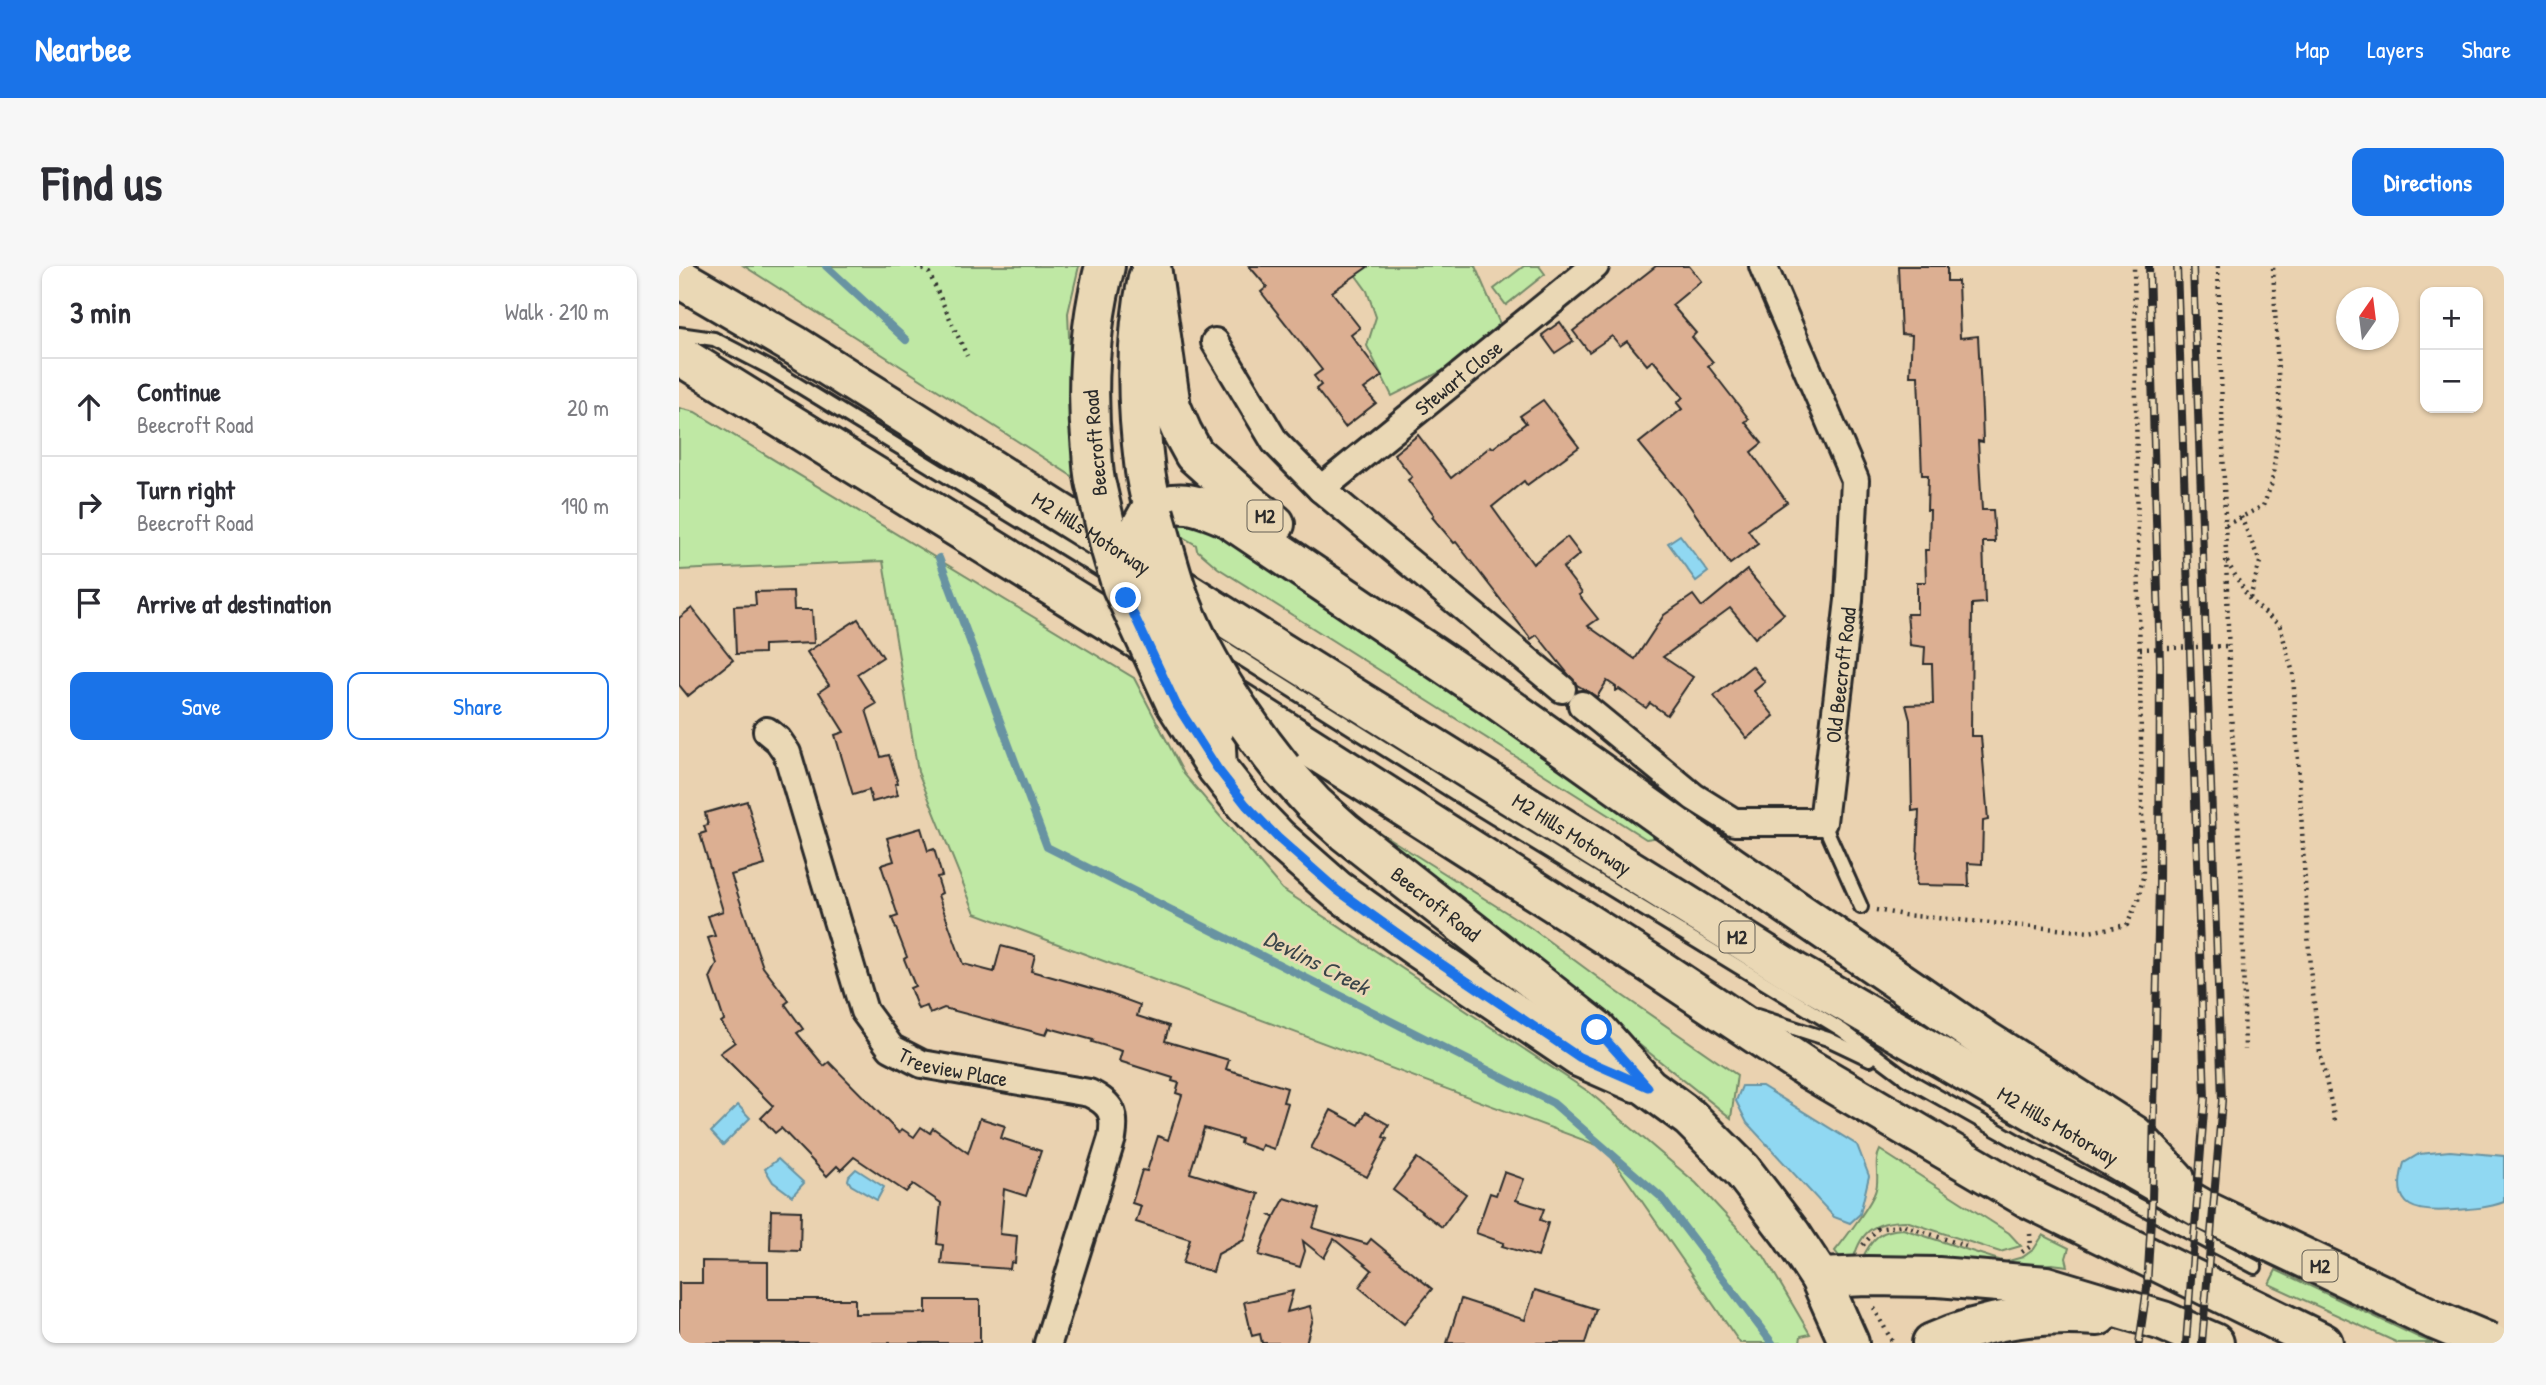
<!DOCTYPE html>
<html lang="en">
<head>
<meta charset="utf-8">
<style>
  body { margin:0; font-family:"Patrick Hand",sans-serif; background:#f7f7f7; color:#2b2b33 }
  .controls { position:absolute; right:21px; top:21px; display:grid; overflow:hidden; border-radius:14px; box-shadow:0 2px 5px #0004 }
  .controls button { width:63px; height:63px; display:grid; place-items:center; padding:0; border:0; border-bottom:2px solid #e1e1e2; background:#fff; color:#2b2b33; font:35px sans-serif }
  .compass { position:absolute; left:1657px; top:21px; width:63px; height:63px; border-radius:50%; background:#fff; box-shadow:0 2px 5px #0004; rotate:14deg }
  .stop { position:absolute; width:21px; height:21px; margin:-16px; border:5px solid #1a73e8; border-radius:50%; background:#fff }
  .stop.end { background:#1a73e8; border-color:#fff; box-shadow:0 2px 7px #0008 }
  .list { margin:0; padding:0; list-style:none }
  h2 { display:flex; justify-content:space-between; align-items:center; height:91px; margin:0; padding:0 28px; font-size:30px }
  h2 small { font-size:23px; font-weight:400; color:#7c7c81 }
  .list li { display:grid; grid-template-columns:46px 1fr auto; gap:21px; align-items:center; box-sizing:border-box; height:98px; padding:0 28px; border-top:2px solid #e1e1e2 }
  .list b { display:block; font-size:26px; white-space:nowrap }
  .list p { margin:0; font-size:23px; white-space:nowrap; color:#7c7c81 }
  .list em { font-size:23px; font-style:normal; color:#7c7c81 }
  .actions { display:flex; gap:14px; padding:21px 28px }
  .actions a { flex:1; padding:16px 0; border:2px solid #1a73e8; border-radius:14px; text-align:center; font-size:24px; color:#1a73e8 }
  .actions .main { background:#1a73e8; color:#fff }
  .icon { flex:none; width:38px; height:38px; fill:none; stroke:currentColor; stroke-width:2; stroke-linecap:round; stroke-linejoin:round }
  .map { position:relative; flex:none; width:1825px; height:1077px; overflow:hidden; border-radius:14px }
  header { display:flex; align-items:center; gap:42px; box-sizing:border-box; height:98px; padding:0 35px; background:#1a73e8; color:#fff }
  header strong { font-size:33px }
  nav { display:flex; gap:38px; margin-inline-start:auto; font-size:24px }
  .intro { display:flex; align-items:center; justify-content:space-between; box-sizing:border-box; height:168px; padding:0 42px }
  h1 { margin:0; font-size:49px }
  .button { padding:18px 32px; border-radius:14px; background:#1a73e8; color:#fff; font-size:24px; font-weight:700 }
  main { display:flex; gap:42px; padding:0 42px }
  aside { flex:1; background:#fff; border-radius:14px; box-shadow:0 2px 5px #0004 }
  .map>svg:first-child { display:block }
</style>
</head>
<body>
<header>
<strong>Nearbee</strong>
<nav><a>Map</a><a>Layers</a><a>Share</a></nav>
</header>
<div class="intro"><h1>Find us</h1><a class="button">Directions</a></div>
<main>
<aside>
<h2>3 min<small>Walk · 210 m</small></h2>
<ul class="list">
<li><svg class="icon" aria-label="ahead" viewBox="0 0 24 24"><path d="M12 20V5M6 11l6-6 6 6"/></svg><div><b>Continue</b><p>Beecroft Road</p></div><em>20 m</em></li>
<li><svg class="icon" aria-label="right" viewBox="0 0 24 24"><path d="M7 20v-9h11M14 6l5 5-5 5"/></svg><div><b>Turn right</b><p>Beecroft Road</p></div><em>190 m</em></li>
<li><svg class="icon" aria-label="arrive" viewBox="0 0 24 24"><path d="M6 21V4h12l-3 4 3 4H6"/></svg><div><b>Arrive at destination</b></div></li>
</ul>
<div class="actions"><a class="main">Save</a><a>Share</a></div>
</aside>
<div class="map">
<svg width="1825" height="1077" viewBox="0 0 1825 1077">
  <rect width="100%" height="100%" fill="#ead2b0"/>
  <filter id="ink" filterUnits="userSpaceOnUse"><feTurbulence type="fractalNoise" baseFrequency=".0143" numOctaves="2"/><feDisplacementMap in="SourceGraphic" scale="14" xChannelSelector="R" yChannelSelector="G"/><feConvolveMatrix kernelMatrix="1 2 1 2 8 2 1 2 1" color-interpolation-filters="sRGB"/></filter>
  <g filter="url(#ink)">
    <!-- green -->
    <g fill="#bfe8a4" stroke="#758a68" stroke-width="2">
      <path d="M65 0H400L389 47 396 212Z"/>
      <path d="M670 0H796L825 67 779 97 713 130 688 80 697 51 688 25Z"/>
      <path d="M845 0H860L866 8 827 39 815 23Z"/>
      <path d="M0 142 16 146 455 412 505 508 603 623 910 826 1017 917 1085 990 1131 1068 1122 1070 1121 1077H1061L926 882 296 647 239 506 204 295 0 304Z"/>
      <path d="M513 255 573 284 981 571 967 573 539 302 518 284 517 279 497 267 496 257Z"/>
      <path d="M670 547 852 662 937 725 1058 809 1052 852Z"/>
      <path d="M1201 884 1330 967 1342 980 1321 986 1227 955C1193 955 1180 967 1173 999L1166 998 1156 985C1165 974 1194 936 1197 923 1201 910 1194 897 1201 884Z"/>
      <path d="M1224 963 1326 996 1344 991 1355 983 1364 969 1390 982 1387 992 1389 1000 1373 998 1325 1000 1183 993C1193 972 1201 964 1224 963Z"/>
      <path d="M1597 1004 1741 1072 1754 1077H1719L1590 1018Z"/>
    </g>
    <!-- water -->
    <g fill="#90d8f2" stroke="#6893a2" stroke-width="2">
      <path d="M1001 269 1029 306 1017 315 989 277Z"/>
      <path d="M1063 820H1083L1178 879 1190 910 1181 948 1171 957 1155 951 1068 857 1057 835Z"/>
      <path d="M59 839 71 852 44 879 32 866Z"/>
      <path d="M1771 885 1825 890V936C1809 942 1793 943 1776 944 1739 947 1710 944 1725 897L1740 888Z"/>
      <path d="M99 893 125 917 113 930 94 916 86 903Z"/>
      <path d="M177 903 205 921 198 934 172 919 169 914 170 910Z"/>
    </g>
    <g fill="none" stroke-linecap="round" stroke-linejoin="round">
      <!-- stream -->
      <g stroke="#6893a2" stroke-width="8">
        <path d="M147 0 227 74"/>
        <path d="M260 292 368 581 874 837 982 931 1093 1077"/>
      </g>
    </g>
    <!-- building -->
    <g fill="#dcaf92" stroke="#2b2b2b" stroke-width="2">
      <path d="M570 0H690L653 26 681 62 672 69 703 110 685 123 697 137 666 161 637 123 642 119 635 110 643 104 582 26 588 21Z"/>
      <path d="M977 0H1010L1022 15 993 39 1017 67 1013 71 1034 96 1029 100 1070 153 1066 156 1083 177 1072 186 1108 236 1069 264 1079 278 1051 298 1006 233 960 177 1003 143 998 137 1004 131 974 94 968 99 948 75 941 80 933 70 910 86 894 65Z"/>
      <path d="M1219 0H1268V15H1279L1281 72 1299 70 1303 145 1304 176 1299 175 1303 244H1314L1316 276H1304L1306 337 1293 338 1292 470H1302L1309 554 1304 555 1303 598 1289 597 1290 620 1237 619 1240 544 1233 545 1231 454 1227 439 1254 438 1253 398H1245L1246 381 1231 379 1228 348H1238V316H1247L1246 284H1250L1251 244H1248L1249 209H1243L1239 110H1231L1233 69 1222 68Z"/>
      <path d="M881 56 894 75 876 87 863 69Z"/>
      <path d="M864 134 900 181 848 219 845 215 813 241 854 298 888 271 901 288 884 302 903 327 900 329 919 353 909 360 956 393 985 349 1014 329 1023 341 1068 304 1105 348 1076 372 1051 342 984 391 1014 411 988 449 971 437 967 442 940 423 937 425V421L928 415 918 431 898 419 858 369 852 373 777 276 775 277 753 251 755 249 729 214 733 211 715 188 739 169 772 212 812 180 814 182 847 157 841 150Z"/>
      <path d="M114 325 115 344H133L135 377 85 379V387L57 388 55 340 77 339 76 326Z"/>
      <path d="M13 342 54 394 9 430 0 419V352Z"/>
      <path d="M179 353 204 391 178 408 197 438 187 444 202 491 210 489 219 517 216 518 219 529 193 536 190 524 174 529 156 469 165 466 140 426 150 419 128 386Z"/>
      <path d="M1073 400 1086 416 1075 425 1095 450 1068 472 1035 430Z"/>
      <path d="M68 535 86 599 52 609 84 701 110 735 106 738 124 763 118 767 145 800 150 796 220 867 223 863 235 871 242 861 251 867 254 862 289 887 301 852 326 860 322 872 362 885 347 930 325 923 321 968 338 970 336 997 332 996 331 1003 262 998 264 979 258 978 262 937 234 918 227 926 175 891 162 904 158 900 148 910 102 862 96 867 82 852 94 840 41 787 56 776 42 756 45 754 31 712 38 698 29 672 36 670 29 650 44 645 21 568 27 566 25 560 29 559 26 547Z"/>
      <path d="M242 562 249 585 255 583 263 610 258 611 263 627 259 629 284 698 315 706 322 680 356 689 352 705 423 725 461 739 458 750 490 760 486 775 550 794 547 803 608 822 604 836 609 837 595 883 583 879 581 884 561 877 562 873 525 862 511 907 580 928 565 974 539 988 534 1006 504 997 511 973 457 956 462 940 453 937 463 904 468 905 479 870 489 874 503 829 497 827 500 817 493 815 494 812 440 795 443 785 413 776 414 774 370 762 367 769 265 742 251 748 248 740 239 743 231 722 236 720 225 693 228 691 213 652 219 650 202 599 215 595 208 572Z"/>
      <path d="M652 844 680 859 687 846 710 859 704 871 708 873 688 911 632 882Z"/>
      <path d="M738 892 787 928 763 961 714 924Z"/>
      <path d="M825 906 845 913 837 934 865 943 861 954 869 957 859 991 823 980 825 977 797 967 811 927 817 929Z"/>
      <path d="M606 932 640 943 634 962 688 978 692 973 753 1023 725 1058 680 1021 693 1004 655 973 645 992 624 975 626 985 621 1001 580 989 586 970 595 952 592 950H596Z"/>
      <path d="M92 944 122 945 121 985 91 984Z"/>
      <path d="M23 995 89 996V1033H176V1048L247 1047V1034H301V1077H0V1017H23Z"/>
      <path d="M856 1024 917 1043 906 1077H768L782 1033 846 1054Z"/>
      <path d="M614 1025 608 1046 631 1040 634 1053 627 1077H583L581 1068 573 1070 565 1036Z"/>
    </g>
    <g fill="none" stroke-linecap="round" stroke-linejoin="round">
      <defs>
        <g id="service">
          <path d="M0 68 35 73 91 102 429 309"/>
          <path d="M530 372 801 543 1163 764 1231 815"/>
          <path d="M1144 556 1182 641"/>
          <path d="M1078 750 1149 773 1191 793"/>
          <path d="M1226 812 1341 877 1576 1001"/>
        </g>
        <g id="minor">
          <path d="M536 76 596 176 642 223 883 423"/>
          <path id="s1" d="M642 223 916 0"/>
          <path id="s2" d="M903 439 1015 531 1055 556H1144L1170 334 1176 214 1084 0"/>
          <path id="s3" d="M88 465 99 474 108 487 185 745 212 782 243 798 410 827C433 838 437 848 433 872L369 1077"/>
        </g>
        <g id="primary">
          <path d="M469 12C455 76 458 141 466 205 468 219 472 234 475 248"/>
          <path d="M418 223C414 211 414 198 413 185 407 123 410 60 426 0"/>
          <path d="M497 438 538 502 567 539 599 572 658 624 739 682 900 791 957 816"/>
          <path id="s4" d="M603 503 635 538 666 566 918 764 969 821 1011 852 1063 904 1112 968 1141 1012 1170 1077"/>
        </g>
        <g id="motorway">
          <path d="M472 0 492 141 503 166 515 188 572 239 596 258"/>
          <path id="s5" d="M0 12 117 80 597 383 1115 706 1527 945 1756 1054"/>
          <path d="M0 89 486 390"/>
          <path d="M471 245C501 231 520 239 548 251L813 430 1052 600 1306 774 1455 869 1496 913"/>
          <path d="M546 427 972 698 1128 802 1349 932 1644 1077"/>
          <path d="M536 462 538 502"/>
          <path d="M1141 1012 1189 1010 1259 1011 1367 1020 1484 1055 1535 1077"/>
          <path d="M1253 1077C1307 1053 1360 1046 1419 1050"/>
        </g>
      </defs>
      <!-- service casing -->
      <use href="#service" stroke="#2b2b2b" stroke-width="18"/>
      <!-- minor casing -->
      <use href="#minor" stroke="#2b2b2b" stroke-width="32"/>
      <!-- primary casing -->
      <use href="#primary" stroke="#2b2b2b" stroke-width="44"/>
      <!-- motorway casing -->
      <use href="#motorway" stroke="#2b2b2b" stroke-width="44"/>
      <!-- path -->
      <g stroke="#2b2b2b" stroke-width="4.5" stroke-dasharray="2 5" stroke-linecap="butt">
        <path d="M237 0 250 7 288 90"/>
        <path d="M1539 0 1551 432 1562 600 1566 784"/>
        <path d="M1562 251 1581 296 1571 332"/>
        <path d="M1547 259 1584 240 1593 217 1601 149 1594 0"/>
        <path d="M1548 296 1571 334 1601 360 1614 407 1631 703 1641 787 1657 859"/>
        <path d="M1461 383 1550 380"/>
        <path d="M1197 644 1225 649 1410 666 1448 659 1459 634 1464 611 1455 0"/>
        <path d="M1184 979 1198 963 1224 959 1287 980"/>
        <path d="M1343 986 1352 980 1351 968"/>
        <path d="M1195 1042 1214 1077"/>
      </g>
      <!-- service -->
      <use href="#service" stroke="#ead8b5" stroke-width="12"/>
      <!-- minor -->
      <use href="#minor" stroke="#ead8b5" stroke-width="26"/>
      <!-- primary -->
      <use href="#primary" stroke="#ead8b5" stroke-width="38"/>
      <!-- motorway -->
      <use href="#motorway" stroke="#ead8b5" stroke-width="38"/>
      <defs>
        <g id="rail">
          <path d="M1498 0 1526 832 1507 1077"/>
          <path d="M1514 0 1543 835 1523 1077"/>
          <path d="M1460 1077 1468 1022 1473 935 1480 618 1481 398 1470 0"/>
        </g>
      </defs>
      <!-- rail casing -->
      <use href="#rail" stroke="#2b2b2b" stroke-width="8"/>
      <!-- rail -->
      <use href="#rail" stroke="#ead8b5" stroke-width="5" stroke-dasharray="16" stroke-linecap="butt"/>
      <defs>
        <g id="primary-bridge">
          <path d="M418 223 432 284 443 321 497 438"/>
          <path d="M475 248C483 274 489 300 498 326 520 388 562 452 603 503"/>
        </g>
        <g id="motorway-bridge">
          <path d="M471 245 457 270 464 311 498 391 536 462"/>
          <path d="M1756 1054 1811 1077"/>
        </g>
      </defs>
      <!-- primary-bridge casing -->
      <use href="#primary-bridge" stroke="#2b2b2b" stroke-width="44" stroke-linecap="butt"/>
      <!-- motorway-bridge casing -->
      <use href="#motorway-bridge" stroke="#2b2b2b" stroke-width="44" stroke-linecap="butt"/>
      <!-- primary-bridge -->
      <use href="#primary-bridge" stroke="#ead8b5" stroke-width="38"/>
      <!-- motorway-bridge -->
      <use href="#motorway-bridge" stroke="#ead8b5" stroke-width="38"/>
    </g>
  </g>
  <g fill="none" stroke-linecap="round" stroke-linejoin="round" filter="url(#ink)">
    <!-- route -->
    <path stroke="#1a73e8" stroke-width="9" d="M447 332 497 438 538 502 567 539 599 572 658 624 739 682 900 791 969 821 918 764"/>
  </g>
  <g text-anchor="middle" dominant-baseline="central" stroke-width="5" stroke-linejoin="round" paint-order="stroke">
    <!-- shield labels -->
    <g fill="#ead8b5" stroke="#645f54" stroke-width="2">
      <rect x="568.5" y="234.5" width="35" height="31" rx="5"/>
      <rect x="1040.5" y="655.5" width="35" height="31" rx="5"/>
      <rect x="1623.5" y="984.5" width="35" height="31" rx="5"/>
    </g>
    <g font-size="19" font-weight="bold" fill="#2b2b2b">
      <text x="586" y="250">M2</text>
      <text x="1058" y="671">M2</text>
      <text x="1641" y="1000">M2</text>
    </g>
    <!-- street labels -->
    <g font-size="21" fill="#2b2b2b" stroke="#ead8b5">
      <text stroke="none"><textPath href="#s1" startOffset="177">Stewart Close</textPath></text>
      <text transform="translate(416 177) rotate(-95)">Beecroft Road</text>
      <text stroke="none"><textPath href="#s5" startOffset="485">M2 Hills Motorway</textPath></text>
      <text stroke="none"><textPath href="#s2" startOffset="429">Old Beecroft Road</textPath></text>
      <text stroke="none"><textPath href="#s5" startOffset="1052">M2 Hills Motorway</textPath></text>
      <text stroke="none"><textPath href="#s4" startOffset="205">Beecroft Road</textPath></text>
      <text stroke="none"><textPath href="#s3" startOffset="411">Treeview Place</textPath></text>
      <text stroke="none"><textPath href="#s5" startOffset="1619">M2 Hills Motorway</textPath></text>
    </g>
    <!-- water labels -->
    <g font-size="23" font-style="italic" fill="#3a4549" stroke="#ead8b5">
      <text transform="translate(638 696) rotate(27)">Devlins Creek</text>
    </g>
  </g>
</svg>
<div class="controls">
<button>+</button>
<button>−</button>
</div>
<svg class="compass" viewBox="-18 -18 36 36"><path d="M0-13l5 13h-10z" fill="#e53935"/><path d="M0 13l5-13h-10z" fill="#7c7c81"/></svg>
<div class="stop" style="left:918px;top:764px"></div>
<div class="stop end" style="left:447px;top:332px"></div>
</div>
</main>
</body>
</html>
